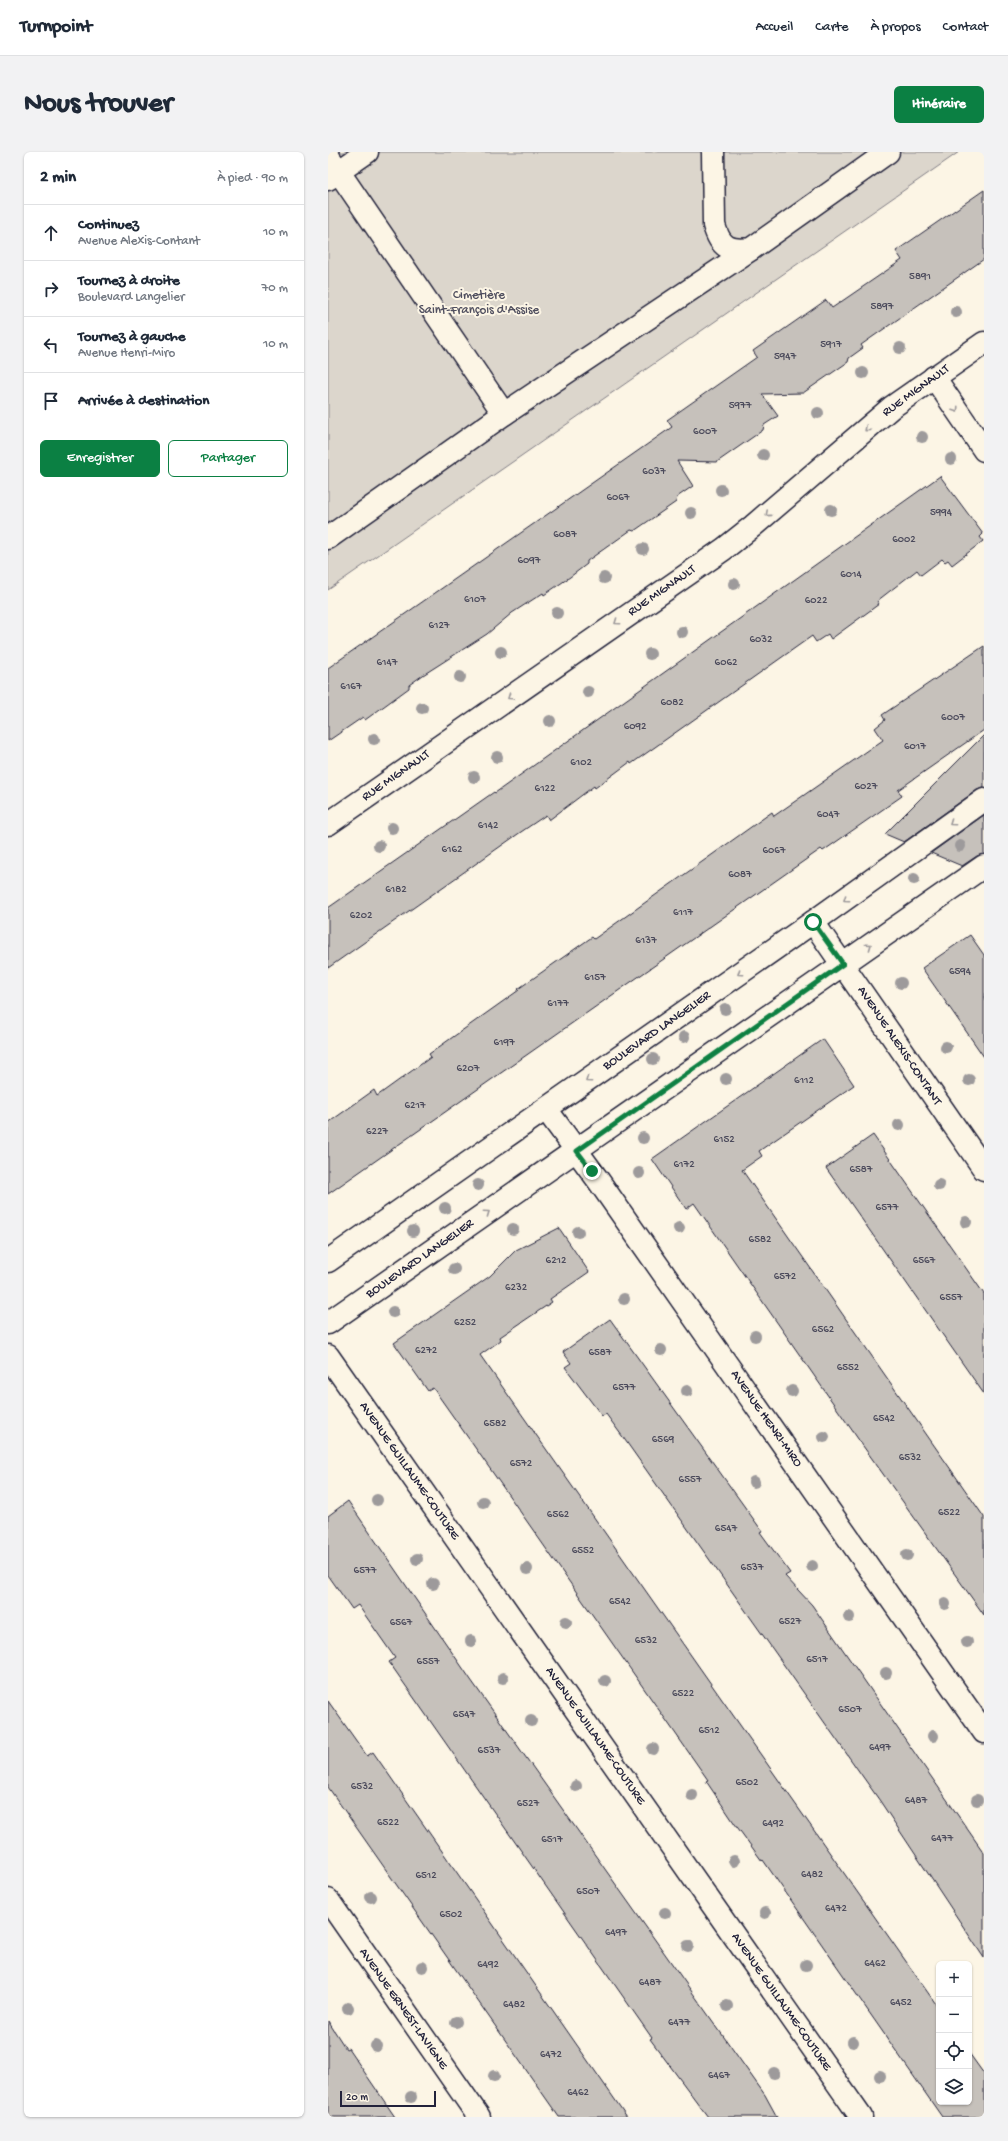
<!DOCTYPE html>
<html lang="fr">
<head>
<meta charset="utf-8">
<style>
  body { margin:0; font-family:"Gochi Hand",sans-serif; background:#f2f2f3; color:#1f2937 }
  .controls { position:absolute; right:12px; bottom:12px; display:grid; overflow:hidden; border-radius:6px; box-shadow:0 1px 3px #0004 }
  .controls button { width:36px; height:36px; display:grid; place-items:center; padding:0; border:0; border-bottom:1px solid #e0e1e3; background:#fff; color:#1f2937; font:20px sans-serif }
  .scale { position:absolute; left:12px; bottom:10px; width:96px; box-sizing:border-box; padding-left:4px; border:2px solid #22223b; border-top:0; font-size:11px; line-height:14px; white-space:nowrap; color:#22223b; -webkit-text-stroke:3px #fcf5e5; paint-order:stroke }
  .stop { position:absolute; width:12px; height:12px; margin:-9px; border:3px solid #0b8043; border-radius:50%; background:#fff }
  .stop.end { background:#0b8043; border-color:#fff; box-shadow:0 1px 4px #0008 }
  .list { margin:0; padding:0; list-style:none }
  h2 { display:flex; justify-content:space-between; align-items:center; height:52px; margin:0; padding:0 16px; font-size:17px }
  h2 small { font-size:13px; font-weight:400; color:#747a83 }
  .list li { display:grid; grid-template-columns:26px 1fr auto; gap:12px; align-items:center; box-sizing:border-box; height:56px; padding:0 16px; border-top:1px solid #e0e1e3 }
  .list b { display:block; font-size:15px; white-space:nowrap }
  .list p { margin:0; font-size:13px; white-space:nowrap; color:#747a83 }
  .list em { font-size:13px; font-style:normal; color:#747a83 }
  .actions { display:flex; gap:8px; padding:12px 16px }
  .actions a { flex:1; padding:9px 0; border:1px solid #0b8043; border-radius:6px; text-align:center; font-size:14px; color:#0b8043 }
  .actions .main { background:#0b8043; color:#fff }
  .icon { flex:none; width:22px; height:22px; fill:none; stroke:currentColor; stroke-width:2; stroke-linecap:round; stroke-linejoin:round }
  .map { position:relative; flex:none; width:656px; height:1965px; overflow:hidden; border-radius:6px }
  header { display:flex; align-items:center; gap:24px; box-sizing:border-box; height:56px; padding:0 20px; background:#fff; border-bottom:1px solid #e0e1e3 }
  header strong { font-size:19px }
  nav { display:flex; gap:22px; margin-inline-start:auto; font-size:14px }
  .intro { display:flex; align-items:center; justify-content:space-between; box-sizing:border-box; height:96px; padding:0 24px }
  h1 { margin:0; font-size:28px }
  .button { padding:10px 18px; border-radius:6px; background:#0b8043; color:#fff; font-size:14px; font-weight:700 }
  main { display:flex; gap:24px; padding:0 24px }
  aside { flex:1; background:#fff; border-radius:6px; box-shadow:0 1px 3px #0004 }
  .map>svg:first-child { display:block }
</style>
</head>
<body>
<header>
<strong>Turnpoint</strong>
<nav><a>Accueil</a><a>Carte</a><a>À propos</a><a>Contact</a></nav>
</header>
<div class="intro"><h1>Nous trouver</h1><a class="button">Itinéraire</a></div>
<main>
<aside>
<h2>2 min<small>À pied · 90 m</small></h2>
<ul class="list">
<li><svg class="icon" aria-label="ahead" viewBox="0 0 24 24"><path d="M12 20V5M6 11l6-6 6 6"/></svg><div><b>Continuez</b><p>Avenue Alexis-Contant</p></div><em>10 m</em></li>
<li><svg class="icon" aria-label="right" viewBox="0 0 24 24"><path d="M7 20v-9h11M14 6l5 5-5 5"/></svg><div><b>Tournez à droite</b><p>Boulevard Langelier</p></div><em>70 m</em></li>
<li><svg class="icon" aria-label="left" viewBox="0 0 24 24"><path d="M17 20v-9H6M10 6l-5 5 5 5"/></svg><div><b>Tournez à gauche</b><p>Avenue Henri-Miro</p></div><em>10 m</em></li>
<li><svg class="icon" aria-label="arrive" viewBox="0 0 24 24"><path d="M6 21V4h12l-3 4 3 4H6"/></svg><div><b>Arrivée à destination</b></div></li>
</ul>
<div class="actions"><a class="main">Enregistrer</a><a>Partager</a></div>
</aside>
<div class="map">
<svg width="656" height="1965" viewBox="0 0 656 1965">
  <rect width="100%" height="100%" fill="#fcf5e5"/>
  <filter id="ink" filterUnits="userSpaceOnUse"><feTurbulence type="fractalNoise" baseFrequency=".025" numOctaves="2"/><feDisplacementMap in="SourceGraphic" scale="8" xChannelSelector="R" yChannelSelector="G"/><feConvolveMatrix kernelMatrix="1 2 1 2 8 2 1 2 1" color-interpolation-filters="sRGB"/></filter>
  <g filter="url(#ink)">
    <!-- green -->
    <path fill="#dcd6cc" stroke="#7f7c84" d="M0 0H631L0 438Z"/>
    <!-- building -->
    <g fill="#c6c1bb" stroke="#22223b">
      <path d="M656 38V107L533 193 535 196 521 206 520 210 475 241 434 242 450 264 436 273 435 278 389 310 349 309 365 334 349 345 348 350 306 379 303 378 259 409V412L242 425 216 443 215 441 184 461 159 482 95 523 81 533V536L37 568 35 565 0 589V516L344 275 339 268 429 205 425 199 498 148 504 156 574 108 568 99Z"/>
      <path d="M612 324 655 382 652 385 655 389 624 413 620 408 617 410 614 407 593 423 589 418 549 449 551 452 503 487 500 482 488 490 484 484 303 612 302 610 267 636 266 634 221 668 218 663 190 682 0 816V756L166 640 167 641Z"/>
      <path d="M656 494V578L570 638 574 644 495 699 493 697 0 1042V971L46 938 49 944 103 905 101 902 191 838 190 837 264 785 266 787 444 660 446 664 555 588 547 576 557 568 554 563Z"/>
      <path d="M656 583V636L649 638 576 690 557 682Z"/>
      <path d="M656 663V702L649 704 634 714 603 701Z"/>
      <path d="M642 783 656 803V905L594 816Z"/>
      <path d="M495 887 526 933 431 999 434 1004 414 1018 656 1365V1463L535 1294 366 1051 358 1057 324 1007Z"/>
      <path d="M545 983 656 1142V1242L498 1016Z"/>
      <path d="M231 1076 261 1120 222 1147 224 1150 172 1185 173 1188 152 1203 610 1855 611 1950H641V1901L656 1922V1965H614L435 1708 434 1709 407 1672 378 1629 380 1628 184 1348 105 1236 100 1239 66 1191 162 1124 188 1098Z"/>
      <path d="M282 1167 434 1379 432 1380 462 1421 457 1424 484 1453 656 1701V1806L552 1649 297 1288 278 1262 274 1264 237 1215 243 1211 235 1200Z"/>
      <path d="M20 1349 143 1528 437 1943 449 1965H380L322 1887 324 1886 61 1510 67 1506 30 1453 24 1457 0 1423V1364Z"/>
      <path d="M0 1549 39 1604 45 1600 299 1965H231L0 1635Z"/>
      <path d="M0 1869 18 1897 20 1896 67 1965H0Z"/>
    </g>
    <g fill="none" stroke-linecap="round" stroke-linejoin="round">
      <defs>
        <g id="minor">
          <path d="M385 0 386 73C392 95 401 100 423 97L560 0"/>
          <path d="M0 4 176 262"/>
          <path d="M0 27 39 0"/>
          <path d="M606 225 656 298"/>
          <path d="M0 386 176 262 423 97"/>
          <path d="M0 672 396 397 425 374 564 255 656 191"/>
          <path d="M485 770 656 1017"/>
          <path d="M218 957 270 1028 656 1580"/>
          <path d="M0 1204 533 1965"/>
          <path d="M0 1748 151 1965"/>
        </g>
        <g id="major">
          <path d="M0 1109 485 770 656 648"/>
          <path d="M0 1171 656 714"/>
        </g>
      </defs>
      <!-- minor casing -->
      <use href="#minor" stroke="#22223b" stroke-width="25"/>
      <!-- major casing -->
      <use href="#major" stroke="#22223b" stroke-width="25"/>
      <!-- minor -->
      <use href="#minor" stroke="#fcf5e5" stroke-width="22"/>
      <!-- major -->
      <use href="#major" stroke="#fcf5e5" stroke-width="22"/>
    </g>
    <!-- trees -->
    <g fill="#9d9a9b">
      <circle cx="628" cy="160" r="6"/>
      <circle cx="572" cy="196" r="6"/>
      <circle cx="535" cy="221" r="6"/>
      <circle cx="490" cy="261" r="6"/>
      <circle cx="594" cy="285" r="6"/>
      <circle cx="435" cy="303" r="6"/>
      <circle cx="623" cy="307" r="6"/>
      <circle cx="393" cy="338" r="6"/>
      <circle cx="503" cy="358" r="6"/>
      <circle cx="363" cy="361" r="6"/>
      <circle cx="315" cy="397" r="6"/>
      <circle cx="276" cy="426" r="6"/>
      <circle cx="406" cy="432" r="6"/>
      <circle cx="229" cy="461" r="6"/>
      <circle cx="354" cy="480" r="6"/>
      <circle cx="173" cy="500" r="6"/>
      <circle cx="322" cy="502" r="6"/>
      <circle cx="132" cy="525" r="6"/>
      <circle cx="260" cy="540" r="6"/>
      <circle cx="94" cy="556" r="6"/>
      <circle cx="222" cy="569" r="6"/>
      <circle cx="46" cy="587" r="6"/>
      <circle cx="169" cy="605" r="6"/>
      <circle cx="146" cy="625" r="6"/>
      <circle cx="64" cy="676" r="6"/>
      <circle cx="51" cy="694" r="6"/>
      <circle cx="632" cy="694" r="6"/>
      <circle cx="586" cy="727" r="6"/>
      <circle cx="573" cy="831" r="6"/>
      <circle cx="397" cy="857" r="6"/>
      <circle cx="356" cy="885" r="6"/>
      <circle cx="618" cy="895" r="6"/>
      <circle cx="325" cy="907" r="6"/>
      <circle cx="398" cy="927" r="6"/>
      <circle cx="641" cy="928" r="6"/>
      <circle cx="571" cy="973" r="6"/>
      <circle cx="315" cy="986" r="6"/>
      <circle cx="311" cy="1021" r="6"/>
      <circle cx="150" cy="1033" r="6"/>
      <circle cx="611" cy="1033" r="6"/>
      <circle cx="117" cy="1056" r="6"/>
      <circle cx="638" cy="1070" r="6"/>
      <circle cx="351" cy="1076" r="6"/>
      <circle cx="185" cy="1077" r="6"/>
      <circle cx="85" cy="1079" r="6"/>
      <circle cx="250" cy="1080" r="6"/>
      <circle cx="126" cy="1117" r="6"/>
      <circle cx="296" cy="1147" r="6"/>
      <circle cx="65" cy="1160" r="6"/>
      <circle cx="427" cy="1184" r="6"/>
      <circle cx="333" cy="1198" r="6"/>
      <circle cx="359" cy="1239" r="6"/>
      <circle cx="464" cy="1239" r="6"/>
      <circle cx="496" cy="1285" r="6"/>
      <circle cx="426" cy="1330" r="6"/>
      <circle cx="49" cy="1348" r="6"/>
      <circle cx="155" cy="1350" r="6"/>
      <circle cx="579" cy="1403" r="6"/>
      <circle cx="89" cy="1407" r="6"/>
      <circle cx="484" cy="1414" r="6"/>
      <circle cx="199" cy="1417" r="6"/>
      <circle cx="105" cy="1432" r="6"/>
      <circle cx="617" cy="1452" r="6"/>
      <circle cx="521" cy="1465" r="6"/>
      <circle cx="238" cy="1470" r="6"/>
      <circle cx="143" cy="1489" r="6"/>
      <circle cx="639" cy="1490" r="6"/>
      <circle cx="558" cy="1521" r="6"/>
      <circle cx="175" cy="1526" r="6"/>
      <circle cx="277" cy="1529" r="6"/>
      <circle cx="203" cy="1569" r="6"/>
      <circle cx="605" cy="1584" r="6"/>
      <circle cx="325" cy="1597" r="6"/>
      <circle cx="248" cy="1634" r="6"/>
      <circle cx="364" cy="1643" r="6"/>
      <circle cx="649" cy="1648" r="6"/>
      <circle cx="406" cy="1709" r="6"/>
      <circle cx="43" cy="1745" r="6"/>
      <circle cx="337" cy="1761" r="6"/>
      <circle cx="437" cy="1761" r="6"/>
      <circle cx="360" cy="1794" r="6"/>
      <circle cx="478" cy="1813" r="6"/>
      <circle cx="94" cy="1815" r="6"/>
      <circle cx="399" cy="1854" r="6"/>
      <circle cx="20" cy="1856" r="6"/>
      <circle cx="128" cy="1870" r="6"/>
      <circle cx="525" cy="1890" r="6"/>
      <circle cx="48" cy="1894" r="6"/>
      <circle cx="446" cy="1921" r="6"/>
      <circle cx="166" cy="1924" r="6"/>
      <circle cx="552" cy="1924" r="6"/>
      <circle cx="83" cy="1945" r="6"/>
    </g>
    <!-- one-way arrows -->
    <defs><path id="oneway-chevron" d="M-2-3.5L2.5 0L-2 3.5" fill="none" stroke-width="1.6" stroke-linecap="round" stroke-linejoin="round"/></defs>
    <g stroke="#9a9698">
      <use href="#oneway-chevron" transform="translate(628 258) rotate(56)"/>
      <use href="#oneway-chevron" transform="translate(539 277) rotate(139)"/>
      <use href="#oneway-chevron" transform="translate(440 362) rotate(139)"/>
      <use href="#oneway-chevron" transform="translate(289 470) rotate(145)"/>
      <use href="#oneway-chevron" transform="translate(182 545) rotate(145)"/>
      <use href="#oneway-chevron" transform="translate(624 671) rotate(145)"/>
      <use href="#oneway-chevron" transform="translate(518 747) rotate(145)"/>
      <use href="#oneway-chevron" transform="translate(541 794) rotate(-35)"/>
      <use href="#oneway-chevron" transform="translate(412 821) rotate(145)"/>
      <use href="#oneway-chevron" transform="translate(260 928) rotate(145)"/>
      <use href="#oneway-chevron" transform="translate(159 1061) rotate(-35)"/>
    </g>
  </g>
  <g fill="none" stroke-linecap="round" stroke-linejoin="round" filter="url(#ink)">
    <!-- route -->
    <path stroke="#0b8043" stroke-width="5" d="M264 1019 249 999 515 812 485 770"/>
  </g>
  <g text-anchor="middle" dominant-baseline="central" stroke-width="4" stroke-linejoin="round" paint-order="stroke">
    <!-- number labels -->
    <g font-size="11" fill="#4b4a5b">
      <text x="592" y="125">5891</text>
      <text x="554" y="155">5897</text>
      <text x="503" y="193">5917</text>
      <text x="457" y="205">5947</text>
      <text x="412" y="254">5977</text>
      <text x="377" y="280">6007</text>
      <text x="326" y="320">6037</text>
      <text x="290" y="346">6067</text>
      <text x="613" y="361">5994</text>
      <text x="237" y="383">6087</text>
      <text x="576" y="388">6002</text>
      <text x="201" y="409">6097</text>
      <text x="523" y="423">6014</text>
      <text x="147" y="448">6107</text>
      <text x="488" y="449">6022</text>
      <text x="111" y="474">6127</text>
      <text x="433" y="488">6032</text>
      <text x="59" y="511">6147</text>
      <text x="398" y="511">6062</text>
      <text x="23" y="535">6167</text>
      <text x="344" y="551">6082</text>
      <text x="625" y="566">6007</text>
      <text x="307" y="575">6092</text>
      <text x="587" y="595">6017</text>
      <text x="253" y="611">6102</text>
      <text x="538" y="635">6027</text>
      <text x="217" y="637">6122</text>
      <text x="500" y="663">6047</text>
      <text x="160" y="674">6142</text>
      <text x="124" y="698">6162</text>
      <text x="446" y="699">6067</text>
      <text x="412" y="723">6087</text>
      <text x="68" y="738">6182</text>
      <text x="355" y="761">6117</text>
      <text x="33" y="764">6202</text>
      <text x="318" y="789">6137</text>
      <text x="632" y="820">6594</text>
      <text x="267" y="826">6157</text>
      <text x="230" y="852">6177</text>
      <text x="176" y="891">6197</text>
      <text x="140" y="917">6207</text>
      <text x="476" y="929">6112</text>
      <text x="87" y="954">6217</text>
      <text x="49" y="980">6227</text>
      <text x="396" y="988">6152</text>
      <text x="356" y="1013">6172</text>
      <text x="533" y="1018">6587</text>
      <text x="559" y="1056">6577</text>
      <text x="432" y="1088">6582</text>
      <text x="228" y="1109">6212</text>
      <text x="596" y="1109">6567</text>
      <text x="457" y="1125">6572</text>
      <text x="188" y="1136">6232</text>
      <text x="623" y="1146">6557</text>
      <text x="137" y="1171">6252</text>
      <text x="495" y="1178">6562</text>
      <text x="98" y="1199">6272</text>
      <text x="272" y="1201">6587</text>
      <text x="520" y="1216">6552</text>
      <text x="296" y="1236">6577</text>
      <text x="556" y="1267">6542</text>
      <text x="167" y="1272">6582</text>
      <text x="335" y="1288">6569</text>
      <text x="582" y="1306">6532</text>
      <text x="193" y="1312">6572</text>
      <text x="362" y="1328">6557</text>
      <text x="621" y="1361">6522</text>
      <text x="230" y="1363">6562</text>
      <text x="398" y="1377">6547</text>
      <text x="255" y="1399">6552</text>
      <text x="424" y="1416">6537</text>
      <text x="37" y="1419">6577</text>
      <text x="292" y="1450">6542</text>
      <text x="462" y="1470">6527</text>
      <text x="73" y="1471">6567</text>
      <text x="318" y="1489">6532</text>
      <text x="489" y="1508">6517</text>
      <text x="100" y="1510">6557</text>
      <text x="355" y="1542">6522</text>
      <text x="522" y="1558">6507</text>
      <text x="136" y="1563">6547</text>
      <text x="381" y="1579">6512</text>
      <text x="552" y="1596">6497</text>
      <text x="161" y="1599">6537</text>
      <text x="419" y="1631">6502</text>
      <text x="34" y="1635">6532</text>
      <text x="588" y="1649">6487</text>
      <text x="200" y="1652">6527</text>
      <text x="60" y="1671">6522</text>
      <text x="445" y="1672">6492</text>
      <text x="614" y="1687">6477</text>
      <text x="224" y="1688">6517</text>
      <text x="484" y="1723">6482</text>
      <text x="98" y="1724">6512</text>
      <text x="260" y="1740">6507</text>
      <text x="508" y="1757">6472</text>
      <text x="123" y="1763">6502</text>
      <text x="288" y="1781">6497</text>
      <text x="547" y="1812">6462</text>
      <text x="160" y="1813">6492</text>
      <text x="322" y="1831">6487</text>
      <text x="573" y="1851">6452</text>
      <text x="186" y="1853">6482</text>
      <text x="351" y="1871">6477</text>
      <text x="223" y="1903">6472</text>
      <text x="391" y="1924">6467</text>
      <text x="250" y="1941">6462</text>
    </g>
    <!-- park labels -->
    <g font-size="13" fill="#504f5f" stroke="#fcf5e5">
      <text x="151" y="143">Cimetière<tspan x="151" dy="15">Saint-François d'Assise</tspan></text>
    </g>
    <!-- street labels -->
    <g font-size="13" fill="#22223b" stroke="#fcf5e5">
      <text transform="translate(588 239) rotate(-36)">RUE MIGNAULT</text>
      <text transform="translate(334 439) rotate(-35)">RUE MIGNAULT</text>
      <text transform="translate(68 624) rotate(-35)">RUE MIGNAULT</text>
      <text transform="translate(329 879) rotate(-35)">BOULEVARD LANGELIER</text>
      <text transform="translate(571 894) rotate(56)">AVENUE ALEXIS-CONTANT</text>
      <text transform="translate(92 1107) rotate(-35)">BOULEVARD LANGELIER</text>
      <text transform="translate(438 1267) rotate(55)">AVENUE HENRI-MIRO</text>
      <text transform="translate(81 1319) rotate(55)">AVENUE GUILLAUME-COUTURE</text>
      <text transform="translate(267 1584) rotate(55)">AVENUE GUILLAUME-COUTURE</text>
      <text transform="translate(453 1850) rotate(55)">AVENUE GUILLAUME-COUTURE</text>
      <text transform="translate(75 1857) rotate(55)">AVENUE ERNEST-LAVIGNE</text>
    </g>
  </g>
</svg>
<div class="controls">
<button>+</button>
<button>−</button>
<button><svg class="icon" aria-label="locate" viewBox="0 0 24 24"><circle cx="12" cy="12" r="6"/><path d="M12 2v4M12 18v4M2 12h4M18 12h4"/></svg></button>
<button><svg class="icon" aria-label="layers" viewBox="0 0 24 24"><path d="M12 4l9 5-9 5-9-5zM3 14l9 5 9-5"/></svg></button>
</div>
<div class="scale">20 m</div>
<div class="stop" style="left:485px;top:770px"></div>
<div class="stop end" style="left:264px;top:1019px"></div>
</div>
</main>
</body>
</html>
